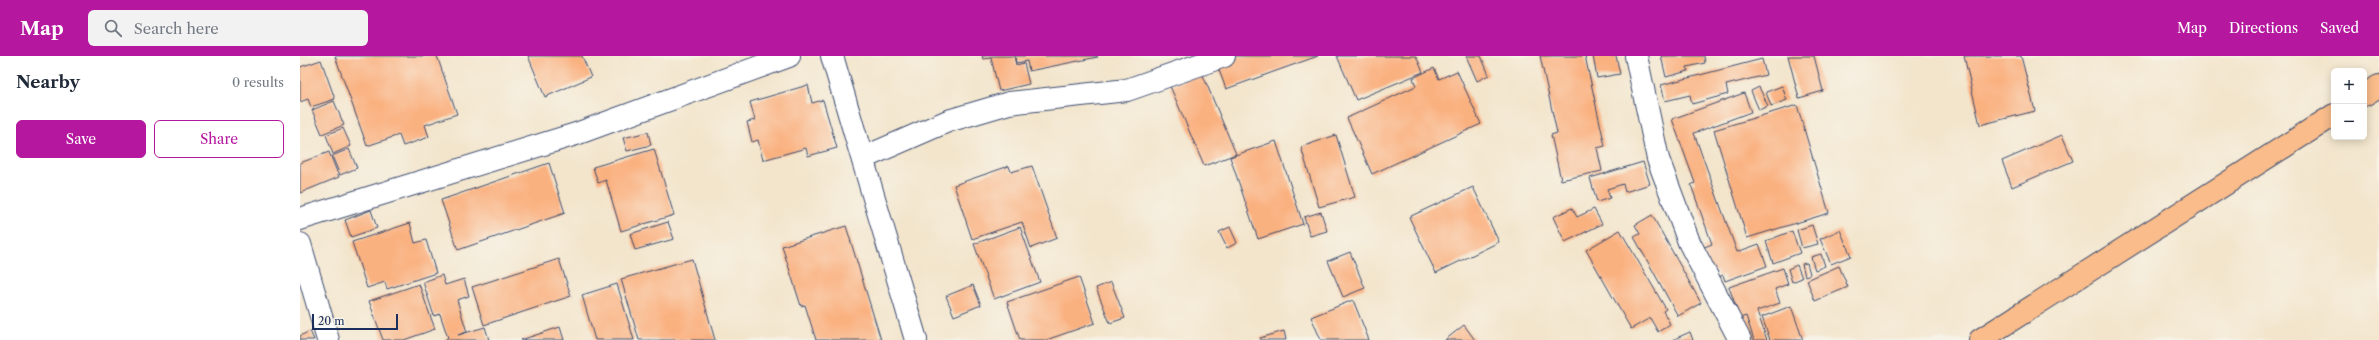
<!DOCTYPE html>
<html lang="en">
<head>
<meta charset="utf-8">
<style>
  body { margin:0; font-family:"Libre Caslon Text",serif; background:#f2f2f3; color:#1f2937 }
  .controls { position:absolute; right:12px; top:12px; display:grid; overflow:hidden; border-radius:6px; box-shadow:0 2px 10px #0003 }
  .controls button { width:36px; height:36px; display:grid; place-items:center; padding:0; border:0; border-bottom:1px solid #e0e1e3; background:#fff; color:#1f2937; font:20px sans-serif }
  .scale { position:absolute; left:12px; bottom:10px; width:86px; box-sizing:border-box; padding-left:4px; border:2px solid #1b2f5e; border-top:0; font-size:11px; line-height:14px; white-space:nowrap; color:#1b2f5e; -webkit-text-stroke:3px #f7f3e8; paint-order:stroke }
  .list { margin:0; padding:0; list-style:none }
  h2 { display:flex; justify-content:space-between; align-items:center; height:52px; margin:0; padding:0 16px; font-size:17px }
  h2 small { font-size:13px; font-weight:400; color:#747a83 }
  .actions { display:flex; gap:8px; padding:12px 16px }
  .actions a { flex:1; padding:9px 0; border:1px solid #b5179e; border-radius:6px; text-align:center; font-size:14px; color:#b5179e }
  .actions .main { background:#b5179e; color:#fff }
  .icon { flex:none; width:22px; height:22px; fill:none; stroke:currentColor; stroke-width:2; stroke-linecap:round; stroke-linejoin:round }
  .map { position:relative; flex:none; width:2079px; height:284px; overflow:hidden }
  header { display:flex; align-items:center; gap:24px; box-sizing:border-box; height:56px; padding:0 20px; background:#b5179e; color:#fff }
  header strong { font-size:19px }
  nav { display:flex; gap:22px; margin-inline-start:auto; font-size:14px }
  .search { width:280px; height:36px; background:#f2f2f3; display:flex; align-items:center; gap:10px; box-sizing:border-box; padding:0 14px; border-radius:6px; color:#747a83; font-size:15px }
  main { display:flex }
  aside { flex:1; background:#fff }
  .map>svg:first-child { display:block }
</style>
</head>
<body>
<header>
<strong>Map</strong>
<div class="search"><svg class="icon" aria-label="search" viewBox="0 0 24 24"><circle cx="10" cy="10" r="6"/><path d="M15 15l6 6"/></svg>Search here</div>
<nav><a>Map</a><a>Directions</a><a>Saved</a></nav>
</header>
<main>
<aside>
<h2>Nearby<small>0 results</small></h2>
<ul class="list">
</ul>
<div class="actions"><a class="main">Save</a><a>Share</a></div>
</aside>
<div class="map">
<svg width="2079" height="284" viewBox="0 0 2079 284">
  <rect width="100%" height="100%" fill="#f7f3e8"/>
  <filter id="ink" filterUnits="userSpaceOnUse"><feTurbulence type="fractalNoise" baseFrequency=".025" numOctaves="2"/><feDisplacementMap in="SourceGraphic" scale="8" xChannelSelector="R" yChannelSelector="G"/><feConvolveMatrix kernelMatrix="1 2 1 2 8 2 1 2 1" color-interpolation-filters="sRGB"/></filter>
  <filter id="wash" filterUnits="userSpaceOnUse"><feTurbulence type="fractalNoise" baseFrequency=".012" numOctaves="4" result="noise"/><feDisplacementMap in="SourceGraphic" scale="16" xChannelSelector="R" yChannelSelector="G"/><feGaussianBlur stdDeviation="0.9" result="paint"/><feColorMatrix in="noise" values="0 0 0 0 0 0 0 0 0 0 0 0 0 0 0 0 0 1.4 0 .05"/><feComposite in="paint" operator="in"/></filter>
  <g filter="url(#wash)">
    <rect width="100%" height="100%" fill="#f3e5cc"/>
    <g id="blocks">
      <!-- building -->
      <g fill="#fab180">
        <path d="M35 0H137L157 58 125 69 129 81 103 90 99 79 67 90Z"/>
        <path d="M228 0H282L291 21 245 41Z"/>
        <path d="M682 0H714L716 9 724 7 729 28 699 35 691 2 683 3Z"/>
        <path d="M715 0H797L798 1 729 15 727 5 716 7Z"/>
        <path d="M934 0H1018L926 33 916 6Z"/>
        <path d="M1037 0H1116L1123 16 1056 44Z"/>
        <path d="M1166 0H1181L1189 19 1177 25Z"/>
        <path d="M1240 0H1285L1305 90 1297 92 1302 115 1261 124 1251 79 1257 77Z"/>
        <path d="M1293 0H1316L1320 18 1297 22Z"/>
        <path d="M1361 0H1404L1405 7 1387 11 1388 15 1366 21Z"/>
        <path d="M1488 0H1514L1523 35 1499 42Z"/>
        <path d="M1664 0H1721L1735 55 1680 69Z"/>
        <path d="M1462 3 1466 19 1426 29 1428 38 1392 48 1390 39 1365 45 1361 29Z"/>
        <path d="M21 4 35 43 11 51 8 43 0 46V11Z"/>
        <path d="M1134 12 1139 23 1157 15 1181 68 1072 118 1047 62 1116 30 1113 22Z"/>
        <path d="M902 17 936 98 904 110 870 30Z"/>
        <path d="M508 29 512 47 523 44 537 92 508 100 506 92 463 104 458 84 452 86 447 66 455 64 450 46Z"/>
        <path d="M1482 30 1487 44 1471 50 1466 36Z"/>
        <path d="M1459 31 1468 50 1459 54 1451 35Z"/>
        <path d="M1444 37 1451 56 1394 77 1437 196 1459 188 1467 210 1425 225 1423 219 1419 221 1416 214 1411 216 1402 192 1412 188 1391 129 1395 127 1372 63Z"/>
        <path d="M34 45 44 69 22 78 12 54Z"/>
        <path d="M1497 49 1529 157 1447 182 1414 74Z"/>
        <path d="M43 72 51 90 33 98 26 79Z"/>
        <path d="M348 76 351 89 327 95 323 82Z"/>
        <path d="M1036 79 1055 141 1019 151 1001 91Z"/>
        <path d="M1762 79 1773 105 1712 131 1702 105Z"/>
        <path d="M976 85 1003 168 958 183 930 101Z"/>
        <path d="M49 93 57 112 40 119 32 100Z"/>
        <path d="M354 93 374 159 321 175 306 124 298 127 293 111Z"/>
        <path d="M29 96 39 121 0 137V107Z"/>
        <path d="M1343 106 1350 128 1325 136 1323 128 1307 133 1310 142 1297 146 1290 122Z"/>
        <path d="M249 107 265 157 158 194 141 144Z"/>
        <path d="M709 110 711 116 732 110 757 182 731 192 722 166 672 183 654 129Z"/>
        <path d="M1173 131 1199 186 1136 217 1109 161Z"/>
        <path d="M1272 152 1277 161 1294 153 1302 168 1265 186 1253 161Z"/>
        <path d="M71 154 77 172 51 181 45 164Z"/>
        <path d="M1021 156 1027 175 1010 180 1004 161Z"/>
        <path d="M1352 159 1401 247 1378 260 1334 181 1340 178 1335 169Z"/>
        <path d="M368 166 374 183 335 194 330 178Z"/>
        <path d="M110 167 115 187 126 184 136 217 87 233 85 226 67 232 52 186Z"/>
        <path d="M1512 169 1518 188 1502 192 1497 174Z"/>
        <path d="M546 170 581 284H516L505 249 501 250 482 190Z"/>
        <path d="M720 171 740 226 694 243 674 188Z"/>
        <path d="M930 171 937 187 927 192 919 176Z"/>
        <path d="M1320 174 1366 253 1363 255 1370 268 1358 276 1350 262 1331 273 1286 194Z"/>
        <path d="M1540 174 1551 200 1531 208 1520 183Z"/>
        <path d="M1492 175 1500 197 1473 207 1466 185Z"/>
        <path d="M1050 196 1065 232 1043 241 1028 205Z"/>
        <path d="M1521 198 1525 210 1515 214 1511 201Z"/>
        <path d="M259 203 271 240 184 269 172 231Z"/>
        <path d="M392 203 415 284H339L321 223Z"/>
        <path d="M1507 207 1510 218 1505 220 1502 208Z"/>
        <path d="M1497 209 1502 222 1492 226 1488 213Z"/>
        <path d="M1539 210 1548 231 1515 245 1507 224Z"/>
        <path d="M1483 212 1488 228 1475 233 1480 247 1457 255 1467 284H1454L1446 260 1440 262 1429 231Z"/>
        <path d="M142 219 145 229 164 223 169 240 157 244 167 276 158 279 185 271 189 284H144L148 282 140 258 134 260 123 226Z"/>
        <path d="M779 221 795 267 746 284H720L707 246Z"/>
        <path d="M811 226 825 262 810 267 796 232Z"/>
        <path d="M119 228 135 273 104 284H83L69 245Z"/>
        <path d="M317 228 334 284H295L282 239Z"/>
        <path d="M673 229 681 249 654 260 646 240Z"/>
        <path d="M1053 244 1069 284H1021L1011 261Z"/>
        <path d="M1491 250 1503 284H1470L1462 261Z"/>
        <path d="M1164 269 1175 284H1145Z"/>
        <path d="M260 271 264 284H221Z"/>
        <path d="M10 275 14 284H0V280Z"/>
        <path d="M984 275 986 284H961L960 282Z"/>
        <path d="M1390 276 1393 284H1372Z"/>
      </g>
    </g>
  </g>
  <g filter="url(#ink)">
    <use href="#blocks" fill-opacity="0" stroke="#3b4a6e" stroke-width="1"/>
    <g fill="none" stroke-linecap="round" stroke-linejoin="round">
      <defs>
        <g id="minor">
          <path d="M532 0 616 284"/>
          <path d="M1336 0 1358 103 1389 186 1440 284"/>
          <path d="M563 102 648 65 709 47 827 34 924 0"/>
          <path d="M0 163 276 78 489 0"/>
          <path d="M0 188 28 284"/>
        </g>
        <g id="primary">
          <path d="M2064 39 2079 30"/>
          <path d="M1680 284 2034 59"/>
        </g>
      </defs>
      <!-- minor casing -->
      <use href="#minor" stroke="#3b4a6e" stroke-width="24"/>
      <!-- primary casing -->
      <use href="#primary" stroke="#3b4a6e" stroke-width="24"/>
      <!-- minor -->
      <use href="#minor" stroke="#fff" stroke-width="22"/>
      <!-- primary -->
      <use href="#primary" stroke="#f9bc8a" stroke-width="22"/>
    </g>
  </g>
</svg>
<div class="controls">
<button>+</button>
<button>−</button>
</div>
<div class="scale">20 m</div>
</div>
</main>
</body>
</html>
